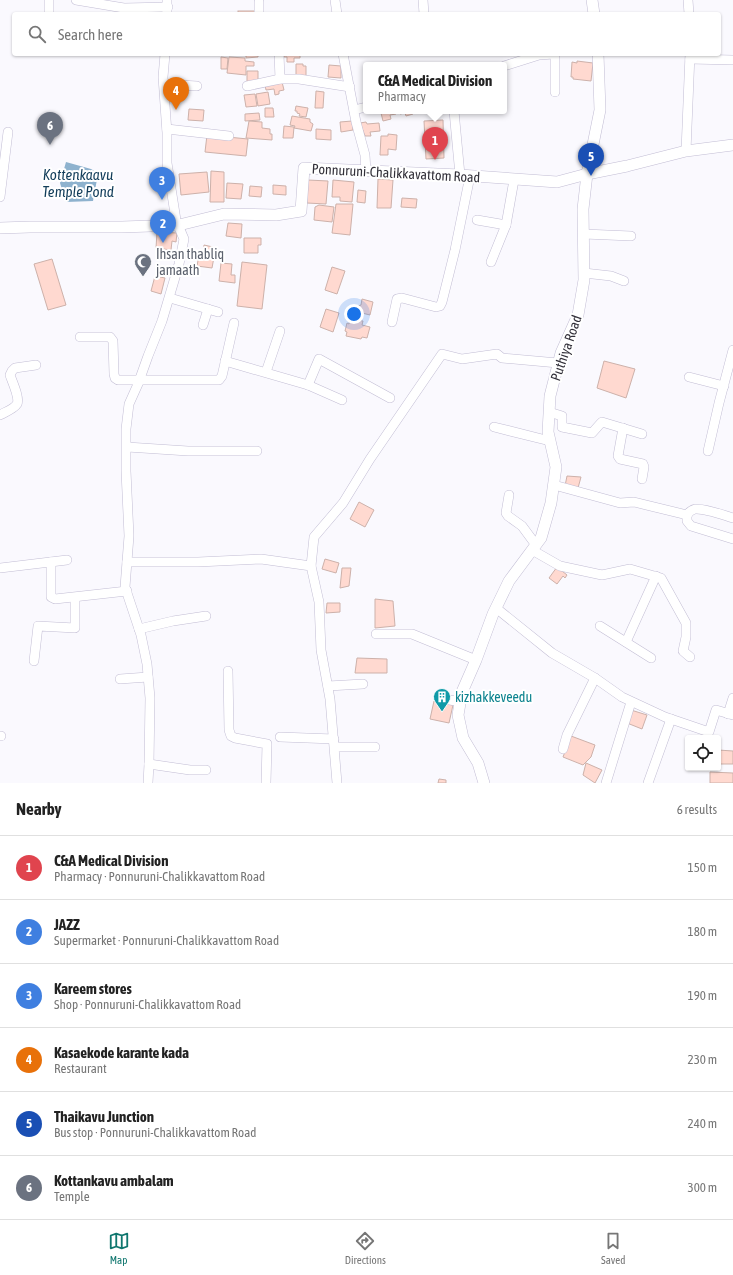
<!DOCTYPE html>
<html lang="en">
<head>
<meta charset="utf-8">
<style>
  body { margin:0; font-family:"Asap Condensed",sans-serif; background:#f2f2f2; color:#222 }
  .controls { position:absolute; right:12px; bottom:12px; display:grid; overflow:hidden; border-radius:4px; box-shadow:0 1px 3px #0004 }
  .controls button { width:36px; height:36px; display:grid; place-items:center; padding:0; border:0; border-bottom:1px solid #e0e0e0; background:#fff; color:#222; font:20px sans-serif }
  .you { position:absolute; left:354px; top:314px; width:14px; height:14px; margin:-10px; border:3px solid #fff; border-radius:50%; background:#1a73e8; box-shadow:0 0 0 6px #1a73e833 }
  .badge { display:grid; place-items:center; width:26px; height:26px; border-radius:50%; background:#0f766e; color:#fff; font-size:13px; font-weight:700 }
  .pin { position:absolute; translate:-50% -33px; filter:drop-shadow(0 1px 2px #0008) }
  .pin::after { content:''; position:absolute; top:21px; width:14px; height:12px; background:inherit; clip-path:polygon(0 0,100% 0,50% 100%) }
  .popup { position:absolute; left:363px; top:62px; width:144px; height:52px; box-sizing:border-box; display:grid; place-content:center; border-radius:4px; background:#fff; filter:drop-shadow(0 1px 3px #0005); font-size:13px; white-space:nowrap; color:#767676 }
  .popup b { font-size:15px; color:#222 }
  .popup::after { content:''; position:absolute; left:50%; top:100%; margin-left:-8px; border:8px solid transparent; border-top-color:#fff }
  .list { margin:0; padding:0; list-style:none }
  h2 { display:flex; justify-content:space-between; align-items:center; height:52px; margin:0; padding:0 16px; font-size:17px }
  h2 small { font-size:13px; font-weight:400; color:#767676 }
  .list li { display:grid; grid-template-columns:26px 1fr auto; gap:12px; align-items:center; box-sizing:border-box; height:64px; padding:0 16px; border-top:1px solid #e0e0e0 }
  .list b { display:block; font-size:15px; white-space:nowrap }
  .list p { margin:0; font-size:13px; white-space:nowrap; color:#767676 }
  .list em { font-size:13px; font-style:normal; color:#767676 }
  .icon { flex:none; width:22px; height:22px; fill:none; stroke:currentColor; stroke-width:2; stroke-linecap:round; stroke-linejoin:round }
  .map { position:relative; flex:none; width:733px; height:783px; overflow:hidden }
  .search { position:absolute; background:#fff; box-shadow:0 1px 3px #0004; left:12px; right:12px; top:12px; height:44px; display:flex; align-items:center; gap:10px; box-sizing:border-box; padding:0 14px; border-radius:4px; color:#767676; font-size:15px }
  .sheet { height:436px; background:#fff }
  nav { display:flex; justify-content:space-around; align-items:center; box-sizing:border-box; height:56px; border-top:1px solid #e0e0e0; background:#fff; font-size:11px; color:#767676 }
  nav a { display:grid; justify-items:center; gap:2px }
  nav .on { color:#0f766e }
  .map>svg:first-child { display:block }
</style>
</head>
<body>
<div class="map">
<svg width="733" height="783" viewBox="0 0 733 783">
  <rect width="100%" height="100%" fill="#faf9fe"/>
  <!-- water -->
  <path fill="#8eb2ce" d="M66 162 91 169 99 174H98L93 201 66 202 60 183Z"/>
  <!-- building -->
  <g fill="#ffd9d0" stroke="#cdb1aa">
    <rect x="238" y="11" width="18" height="3"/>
    <path d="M246 54H258V57L246 58Z"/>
    <path d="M284 54H300V58H294V62H287V57H284Z"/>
    <path d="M221 57 228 58 227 69H221Z"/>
    <path d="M229 57 245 58V61L254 62V66H246V75L227 73Z"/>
    <path d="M577 61 593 63 591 81 573 79V77H571L572 62 577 63Z"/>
    <path d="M296 64H303V66H306V76H296Z"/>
    <path d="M329 65 341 66V78L328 77Z"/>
    <path d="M247 71H258V83L247 82Z"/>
    <path d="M282 82 284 90 279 91V94L275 95 274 89 266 90 265 85Z"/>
    <path d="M316 91 324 92 323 108H315Z"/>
    <path d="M268 92 270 104 258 106 256 94Z"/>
    <path d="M255 94 257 106 246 107 244 95Z"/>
    <path d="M296 106 308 108 306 117 299 116 300 114 297 113V111H295Z"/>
    <path d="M265 108H273L274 117H265Z"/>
    <path d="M189 109 204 110 203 121 188 120Z"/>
    <path d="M384 111H395L396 114 390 115 391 119 383 121 381 113 385 112Z"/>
    <path d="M400 111H412L413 114 406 116 405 113 400 114Z"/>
    <path d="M259 113 260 120 245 121V114Z"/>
    <path d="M292 116 310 119V122L313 124 311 131 294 128 295 126 290 125Z"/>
    <path d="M443 120 444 158 426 159 424 121Z"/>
    <path d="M249 121 262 122V128L270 129V134H272V140L246 138Z"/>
    <path d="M352 121 353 130 341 132 340 122Z"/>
    <path d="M366 122 367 124 379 123 380 131 370 132 371 136H365L360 123Z"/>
    <path d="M284 126 294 127 293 138H283Z"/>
    <path d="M316 129 331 130V140L316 139Z"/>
    <path d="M388 134 397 135 396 150 388 149V155H380L381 136H388Z"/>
    <path d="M207 135 248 139 246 156 205 152Z"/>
    <path d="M211 171 224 172V202H210Z"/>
    <path d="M207 172 209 192 181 195 179 174Z"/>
    <path d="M378 179 393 180 391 208H377Z"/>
    <path d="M308 180 328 181 326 204 307 203Z"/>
    <path d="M333 180 354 182 352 202 340 201V197H332Z"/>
    <path d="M227 183 243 184 241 199 226 198Z"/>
    <path d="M273 185 286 186V195L273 194Z"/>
    <path d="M250 186 262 187 261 197 249 196Z"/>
    <path d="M358 190 366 191 365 203 357 202Z"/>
    <path d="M402 198 417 199 416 208 401 207Z"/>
    <path d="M336 204H353L350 235 332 233Z"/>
    <path d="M319 205 334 207 332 222 314 220 315 207Z"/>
    <path d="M228 223 242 224 241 238 226 236Z"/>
    <path d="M157 232 177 233 176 242 172 241 171 250 156 248Z"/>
    <path d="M244 238H261V245H258V253H244Z"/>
    <path d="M204 245 213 247 212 257H214L212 268 197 266 199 255 203 256Z"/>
    <path d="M52 259 66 305 48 310 34 264Z"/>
    <path d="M242 262 267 265 262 309 237 306Z"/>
    <path d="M221 263 232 264 231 275H235V283L219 281Z"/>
    <path d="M332 267 345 271 337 294 325 290Z"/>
    <path d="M155 276 165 278 161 294 151 291Z"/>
    <path d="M362 299 373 302 370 315 354 311 355 307 361 305Z"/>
    <path d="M326 309 339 313 333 332 320 327Z"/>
    <path d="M350 319 363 321 362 325 370 327 367 338 362 337 361 339 346 336 347 332 345 331 347 323 349 324Z"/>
    <path d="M604 361 635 369 626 398 597 388Z"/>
    <path d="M567 476 581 477 578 488 565 486Z"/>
    <path d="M359 502 374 510 365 527 350 519Z"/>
    <path d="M325 559 339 563 336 573 322 569Z"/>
    <path d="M557 567 567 575 565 578 563 576 557 584 549 578Z"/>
    <path d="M342 568H351L349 586 340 588Z"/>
    <path d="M375 599 393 601 395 626 375 628Z"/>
    <path d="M327 603H340V612L326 613Z"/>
    <path d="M357 658 387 659V673H355Z"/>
    <path d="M434 701 453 705 449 723 430 719Z"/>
    <path d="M631 710 647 715 642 729 627 723Z"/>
    <path d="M571 736 595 745 591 757 583 765 563 757Z"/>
    <path d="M718 750 733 751V764H718Z"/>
    <path d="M586 763 602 770 595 783 583 775Z"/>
    <path d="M710 772 733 773V783H710Z"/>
    <path d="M439 779 446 780V783H438Z"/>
  </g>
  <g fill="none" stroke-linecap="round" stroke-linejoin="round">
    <defs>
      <g id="minor">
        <path d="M76 0 124 8 168 7"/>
        <path d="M335 0 337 14"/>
        <path d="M423 0 424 14"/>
        <path d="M688 0 689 14"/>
        <path d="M259 2V14"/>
        <path d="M49 14V0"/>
        <path d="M167 14V0"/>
        <path d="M279 54 280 79"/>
        <path d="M343 54 356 122 365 155 366 172"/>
        <path d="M690 59 733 60"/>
        <path d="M504 66 539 55 554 54"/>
        <path d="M164 84 197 86"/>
        <path d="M247 86 280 79H299L350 87"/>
        <path d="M555 92V54"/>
        <path d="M354 110 366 107"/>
        <path d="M454 111 460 175"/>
        <path d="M167 129 229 136"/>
        <path d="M686 151 690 54"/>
        <path d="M0 197 8 132"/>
        <path d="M477 220 506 225"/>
        <path d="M584 234 631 236"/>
        <path d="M491 262 506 225 514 180"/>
        <path d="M584 273 611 276 624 281"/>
        <path d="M170 298 218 312"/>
        <path d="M392 322 397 299 402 298 436 307 440 306 442 302 455 250 470 176"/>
        <path d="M203 325 208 309"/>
        <path d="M80 337H110L113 341 114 374 115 378 118 380H219L222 376 234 323"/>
        <path d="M225 361 308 385 342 400"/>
        <path d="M266 372 280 331"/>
        <path d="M689 377 724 386"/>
        <path d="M308 385 319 359 390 398"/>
        <path d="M549 412 562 416V427L592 433 600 424 602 422 642 434"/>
        <path d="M0 415C5 412 14 409 17 404 20 398 12 381 10 375L12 371 15 368 36 365"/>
        <path d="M494 427 550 441"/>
        <path d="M623 428 618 456 620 459 643 464 644 467 642 479"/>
        <path d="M127 447 188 451H257"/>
        <path d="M708 451 719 403 733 350"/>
        <path d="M554 485 620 503 634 502 687 515V521L691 526 733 539"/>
        <path d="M509 495 506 513 508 516 522 526 536 545"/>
        <path d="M687 515C689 512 691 510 695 509 705 508 723 515 733 518"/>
        <path d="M532 550 560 566 602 575 630 569 661 578 686 623V637L683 651 690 657"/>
        <path d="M51 562V597L55 599 127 591"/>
        <path d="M127 562H198L261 559 311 566 319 602 321 650 330 699 337 783"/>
        <path d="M311 566 314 537 343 503 370 459 442 354 462 359 497 354 502 358 558 363"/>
        <path d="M0 568 67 560"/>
        <path d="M496 608 552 653 595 678 622 697 665 717 709 732 716 710 733 715"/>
        <path d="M600 626 651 658"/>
        <path d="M139 629 173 621 206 616"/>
        <path d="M376 634H412L476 660"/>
        <path d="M626 642 656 576"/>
        <path d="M34 661 38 626 75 628V598"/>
        <path d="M228 671 229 730 231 736 235 738 267 744 266 783"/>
        <path d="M120 679 148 677"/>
        <path d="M328 686 363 684"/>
        <path d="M439 698 461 702"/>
        <path d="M728 714 733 698"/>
        <path d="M0 736H1"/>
        <path d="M280 737 334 739"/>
        <path d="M335 747H375"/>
        <path d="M563 749 567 735 595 678"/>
        <path d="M149 764 190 770H206"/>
        <path d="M148 783 149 764 150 698 147 664 141 635 125 587 129 536 126 471V429L129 404 138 384 148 356 162 321 179 264 184 239 176 220 167 163V133L163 77 165 54"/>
        <path d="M606 783 631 702"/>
        <path d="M648 783 671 719"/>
      </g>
      <g id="tertiary">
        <path d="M592 0 594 14"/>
        <path d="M0 228 30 227H122L179 225 224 214 276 215 301 211 304 168 460 175 557 182 587 174 627 166 686 151 733 145"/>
        <path d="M484 783 478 763 463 738 458 715 462 692 476 660 493 614 509 581 541 538 551 503 556 467 548 432 550 396 561 353 578 315 584 280 583 209 587 174 600 110 598 54"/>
      </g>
    </defs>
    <!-- minor casing -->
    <use href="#minor" stroke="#c2bdd4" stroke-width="10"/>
    <!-- tertiary casing -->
    <use href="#tertiary" stroke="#c2bdd4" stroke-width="12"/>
    <!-- minor -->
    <use href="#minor" stroke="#fff" stroke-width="9"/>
    <!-- tertiary -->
    <use href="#tertiary" stroke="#fff" stroke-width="11"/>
  </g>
  <!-- icons -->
  <defs>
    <symbol id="mosque-pin" viewBox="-11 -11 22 30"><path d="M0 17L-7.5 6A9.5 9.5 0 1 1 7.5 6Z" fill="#6b7280" stroke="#fff"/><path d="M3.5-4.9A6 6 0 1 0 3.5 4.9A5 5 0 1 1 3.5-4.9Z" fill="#fff"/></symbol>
    <symbol id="building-pin" viewBox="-11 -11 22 30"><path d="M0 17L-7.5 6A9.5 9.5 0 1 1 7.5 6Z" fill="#0f9aa8" stroke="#fff"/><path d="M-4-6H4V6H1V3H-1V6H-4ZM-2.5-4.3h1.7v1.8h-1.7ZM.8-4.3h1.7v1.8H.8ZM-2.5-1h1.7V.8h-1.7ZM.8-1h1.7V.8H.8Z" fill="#fff"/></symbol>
  </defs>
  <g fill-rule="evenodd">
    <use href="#mosque-pin" x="133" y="252" width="20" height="27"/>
    <use href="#building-pin" x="432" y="687" width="20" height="27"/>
  </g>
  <g text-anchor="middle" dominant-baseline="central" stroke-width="4" stroke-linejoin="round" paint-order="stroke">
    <!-- street labels -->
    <g font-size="14" fill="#323039" stroke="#fff">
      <text transform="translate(396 173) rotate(3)">Ponnuruni-Chalikkavattom Road</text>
      <text transform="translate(566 348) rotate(-71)">Puthiya Road</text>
    </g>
    <!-- worship labels -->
    <g font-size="14" fill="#5b616d" stroke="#fff" text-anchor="start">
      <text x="156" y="254">Ihsan thabliq<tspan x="156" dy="16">jamaath</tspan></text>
    </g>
    <!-- culture labels -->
    <g font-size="14" fill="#0d838f" stroke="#fff" text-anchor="start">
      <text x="455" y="697">kizhakkeveedu</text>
    </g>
    <!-- water labels -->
    <g font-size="15" font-style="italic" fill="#123d5a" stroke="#fff">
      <text x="78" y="174">Kottenkaavu<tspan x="78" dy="17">Temple Pond</tspan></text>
    </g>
  </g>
</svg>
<div class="controls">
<button><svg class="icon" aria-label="locate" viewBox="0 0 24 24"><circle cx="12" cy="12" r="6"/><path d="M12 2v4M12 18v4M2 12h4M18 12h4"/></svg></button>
</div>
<div class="you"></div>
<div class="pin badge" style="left:435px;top:160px;background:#e0444e">1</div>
<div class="popup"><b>C&amp;A Medical Division</b>Pharmacy</div>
<div class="pin badge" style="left:163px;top:243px;background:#3f7fe0">2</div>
<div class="pin badge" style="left:162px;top:200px;background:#3f7fe0">3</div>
<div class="pin badge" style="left:176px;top:110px;background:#e8710a">4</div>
<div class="pin badge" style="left:591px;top:176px;background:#1a4fb4">5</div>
<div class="pin badge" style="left:50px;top:145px;background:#6b7280">6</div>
<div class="search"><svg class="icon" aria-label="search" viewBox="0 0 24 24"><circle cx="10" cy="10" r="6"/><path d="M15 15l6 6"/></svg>Search here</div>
</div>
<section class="sheet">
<h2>Nearby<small>6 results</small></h2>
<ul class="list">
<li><span class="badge" style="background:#e0444e">1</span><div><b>C&amp;A Medical Division</b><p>Pharmacy · Ponnuruni-Chalikkavattom Road</p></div><em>150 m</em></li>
<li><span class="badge" style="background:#3f7fe0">2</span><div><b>JAZZ</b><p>Supermarket · Ponnuruni-Chalikkavattom Road</p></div><em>180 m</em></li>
<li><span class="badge" style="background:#3f7fe0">3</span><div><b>Kareem stores</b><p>Shop · Ponnuruni-Chalikkavattom Road</p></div><em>190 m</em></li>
<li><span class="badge" style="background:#e8710a">4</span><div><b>Kasaekode karante kada</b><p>Restaurant</p></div><em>230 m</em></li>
<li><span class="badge" style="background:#1a4fb4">5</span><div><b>Thaikavu Junction</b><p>Bus stop · Ponnuruni-Chalikkavattom Road</p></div><em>240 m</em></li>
<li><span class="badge" style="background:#6b7280">6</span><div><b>Kottankavu ambalam</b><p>Temple</p></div><em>300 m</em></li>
</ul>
</section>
<nav>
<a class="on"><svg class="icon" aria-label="map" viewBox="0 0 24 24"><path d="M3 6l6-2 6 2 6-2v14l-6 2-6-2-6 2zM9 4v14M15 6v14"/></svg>Map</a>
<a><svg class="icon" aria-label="directions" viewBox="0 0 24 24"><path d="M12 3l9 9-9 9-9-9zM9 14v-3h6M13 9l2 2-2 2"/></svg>Directions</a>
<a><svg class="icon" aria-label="saved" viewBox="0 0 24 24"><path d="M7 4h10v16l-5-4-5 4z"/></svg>Saved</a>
</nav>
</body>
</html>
